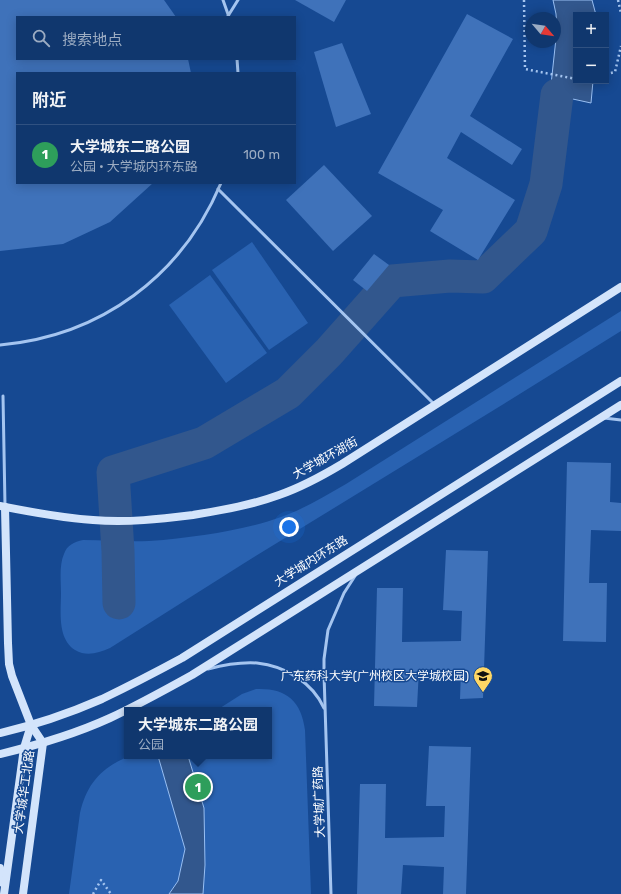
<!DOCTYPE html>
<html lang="zh">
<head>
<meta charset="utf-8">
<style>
  body { margin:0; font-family:Rubik,"Noto Sans SC",sans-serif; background:#193f73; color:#f1f3f6 }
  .controls { position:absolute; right:12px; top:12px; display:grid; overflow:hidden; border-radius:0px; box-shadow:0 2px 10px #0003 }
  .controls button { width:36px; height:36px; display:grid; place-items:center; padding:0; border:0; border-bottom:1px solid #305181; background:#10376e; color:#f1f3f6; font:20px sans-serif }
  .compass { position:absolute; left:525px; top:12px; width:36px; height:36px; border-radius:50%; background:#10376e; box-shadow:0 2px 10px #0003; rotate:119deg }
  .you { position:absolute; left:289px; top:527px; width:14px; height:14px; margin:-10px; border:3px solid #fff; border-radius:50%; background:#1a73e8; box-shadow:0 0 0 6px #1a73e833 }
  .badge { display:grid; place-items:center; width:26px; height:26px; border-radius:50%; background:#95b2f1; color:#fff; font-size:13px; font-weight:700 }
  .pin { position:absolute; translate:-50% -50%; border:2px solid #fff; box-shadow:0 1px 4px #0006 }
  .popup { position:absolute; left:124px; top:707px; width:148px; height:52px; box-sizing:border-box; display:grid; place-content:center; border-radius:0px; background:#10376e; filter:drop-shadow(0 1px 3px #0005); font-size:13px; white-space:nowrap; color:#9cacc2 }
  .popup b { font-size:15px; color:#f1f3f6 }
  .popup::after { content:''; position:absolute; left:50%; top:100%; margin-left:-8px; border:8px solid transparent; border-top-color:#10376e }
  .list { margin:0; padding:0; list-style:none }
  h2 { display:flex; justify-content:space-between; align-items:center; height:52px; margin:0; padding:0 16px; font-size:17px }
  h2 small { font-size:13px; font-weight:400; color:#9cacc2 }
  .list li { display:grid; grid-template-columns:26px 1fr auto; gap:12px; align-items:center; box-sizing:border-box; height:60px; padding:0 16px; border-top:1px solid #305181 }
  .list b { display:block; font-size:15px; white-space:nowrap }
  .list p { margin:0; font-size:13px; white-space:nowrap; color:#9cacc2 }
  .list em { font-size:13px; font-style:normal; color:#9cacc2 }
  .icon { flex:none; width:22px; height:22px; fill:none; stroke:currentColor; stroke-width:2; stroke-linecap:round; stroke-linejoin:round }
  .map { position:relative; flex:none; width:621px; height:894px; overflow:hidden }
  .search { position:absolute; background:#10376e; box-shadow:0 2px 10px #0003; left:16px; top:16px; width:280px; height:44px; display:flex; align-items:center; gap:10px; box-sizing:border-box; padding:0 14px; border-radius:0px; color:#9cacc2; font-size:15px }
  .panel { position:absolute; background:#10376e; box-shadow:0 2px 10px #0003; left:16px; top:72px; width:280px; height:112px; border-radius:0px }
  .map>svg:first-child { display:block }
</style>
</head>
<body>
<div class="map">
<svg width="621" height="894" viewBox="0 0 621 894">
  <rect width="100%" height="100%" fill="#164992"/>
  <!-- green -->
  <g fill="#2962b1">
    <path d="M252 242 308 323 269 350 212 270Z"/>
    <path d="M210 275 267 353 226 383 169 305Z"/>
    <path d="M621 311V331L502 405 246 562 110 648C98 653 87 657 75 650 57 638 61 612 61 593 61 581 59 565 64 554 67 545 74 542 83 540 105 540 127 542 149 541 168 540 186 537 204 535 230 531 256 526 281 517 304 509 325 496 346 484Z"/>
    <path d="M256 689C286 688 301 700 305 730L311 894H69L80 813C87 783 102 767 130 756H269V710H217L242 694Z"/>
  </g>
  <!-- water -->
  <g fill="#32578d" stroke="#98bff3">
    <path d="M553 0H592L596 15H576V81H593L591 103 550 94 557 29 556 14Z"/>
    <path d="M158 756H188L204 808 205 865 203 894H169L178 881 185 849Z"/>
  </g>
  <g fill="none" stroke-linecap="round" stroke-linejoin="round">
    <!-- river -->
    <path stroke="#32578d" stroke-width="33" d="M119 603 118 551 113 472 204 443 288 393 329 352 392 281 450 276 483 277 531 231 546 184 557 95"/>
  </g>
  <!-- building -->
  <g fill="#3f72ba">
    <path d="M0 0H164L176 17H17V59H188L191 73H17V183H153L110 222 63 244 0 251Z"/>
    <path d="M295 0H346L334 22Z"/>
    <path d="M467 14 513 39 470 116 522 149 512 165 461 132 447 158 515 200 478 260 430 231 443 210 378 173Z"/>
    <path d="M342 43 371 114 336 127 314 52Z"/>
    <path d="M324 165 372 216 333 251 286 200Z"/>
    <path d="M374 254 389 265 367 291 353 280Z"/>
    <path d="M567 462 611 463 610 502 621 503V531L591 530 589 583H607L606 642 563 641Z"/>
    <path d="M446 550 488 551 483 698 460 699 461 671 419 669 417 707 374 706 377 588H403L402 642 461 641 462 611 443 610Z"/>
    <path d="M429 746 471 747 466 894H443L444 867 403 865 401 894H357L360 784H386L385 838 444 837 445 806H426Z"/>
  </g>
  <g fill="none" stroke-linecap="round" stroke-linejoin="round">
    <!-- path -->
    <g stroke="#a5c5f0" stroke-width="2.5" stroke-dasharray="2 3" stroke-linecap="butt">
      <path d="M524 0 525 69 576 79"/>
      <path d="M618 0 621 13"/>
      <path d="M606 74 615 72 621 46"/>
      <path d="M93 894 101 880 111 894"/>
    </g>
    <!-- lane -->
    <g stroke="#a5c5f0" stroke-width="3">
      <path d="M223 0 229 17"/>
      <path d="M228 16 238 0"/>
      <path d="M237 59 238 73"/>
      <path d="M218 189 434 404"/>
      <path d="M0 345C101 336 182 276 221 183"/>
      <path d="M3 396 5 506"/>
      <path d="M604 418 621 420"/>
      <path d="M208 669C223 665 241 662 257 663 285 666 312 682 324 708"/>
      <path d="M331 894 324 674V659L328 630 344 593 355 576"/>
    </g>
    <!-- secondary -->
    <g stroke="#d3e4fb" stroke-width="8">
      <path d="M0 506C30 512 63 518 93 520 127 523 161 519 193 515 222 510 252 505 279 495 302 487 322 476 342 464L621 287"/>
      <path d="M5 507 8 643 9 664 12 676 31 725 43 743 23 894"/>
      <path d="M0 733C35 725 70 713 102 699 129 686 156 672 182 658L621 381"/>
      <path d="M0 754C38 745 75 734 110 718 138 705 165 690 192 675L621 405"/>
      <path d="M0 868 3 883"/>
      <path d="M4 894 24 748 31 725"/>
    </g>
  </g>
  <!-- icons -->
  <defs>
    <symbol id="university-pin" viewBox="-11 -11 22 30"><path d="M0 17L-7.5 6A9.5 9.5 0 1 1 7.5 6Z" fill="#ffd765" stroke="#164992"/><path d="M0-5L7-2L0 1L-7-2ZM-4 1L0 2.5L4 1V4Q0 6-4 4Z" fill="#111"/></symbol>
  </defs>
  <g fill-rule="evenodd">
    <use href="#university-pin" x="472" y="665" width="22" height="30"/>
  </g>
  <g text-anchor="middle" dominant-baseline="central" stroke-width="3" stroke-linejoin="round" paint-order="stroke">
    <!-- street labels -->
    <g font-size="12" fill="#fff" stroke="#164992">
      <text transform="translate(325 458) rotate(-29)">大学城环湖街</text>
      <text transform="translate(311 561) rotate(-32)">大学城内环东路</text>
      <text transform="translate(24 792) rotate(-82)">大学城华工北路</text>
      <text transform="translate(319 802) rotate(-92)">大学城广药路</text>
    </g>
    <!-- poi labels -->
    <g font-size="12" fill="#fff" stroke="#164992" text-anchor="end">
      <text x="469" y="676">广东药科大学(广州校区大学城校园)</text>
    </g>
  </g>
</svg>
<div class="controls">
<button>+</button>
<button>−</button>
</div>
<svg class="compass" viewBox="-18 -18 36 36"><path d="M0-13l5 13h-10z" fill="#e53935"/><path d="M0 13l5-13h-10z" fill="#9cacc2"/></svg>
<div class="you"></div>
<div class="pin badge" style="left:198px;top:787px;background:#2e9e5b">1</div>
<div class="popup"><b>大学城东二路公园</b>公园</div>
<div class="search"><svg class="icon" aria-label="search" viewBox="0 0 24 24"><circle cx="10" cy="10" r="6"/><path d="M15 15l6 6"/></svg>搜索地点</div>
<section class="panel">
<h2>附近<small></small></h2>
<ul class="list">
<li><span class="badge" style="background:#2e9e5b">1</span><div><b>大学城东二路公园</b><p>公园 · 大学城内环东路</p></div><em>100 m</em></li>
</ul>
</section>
</div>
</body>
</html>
